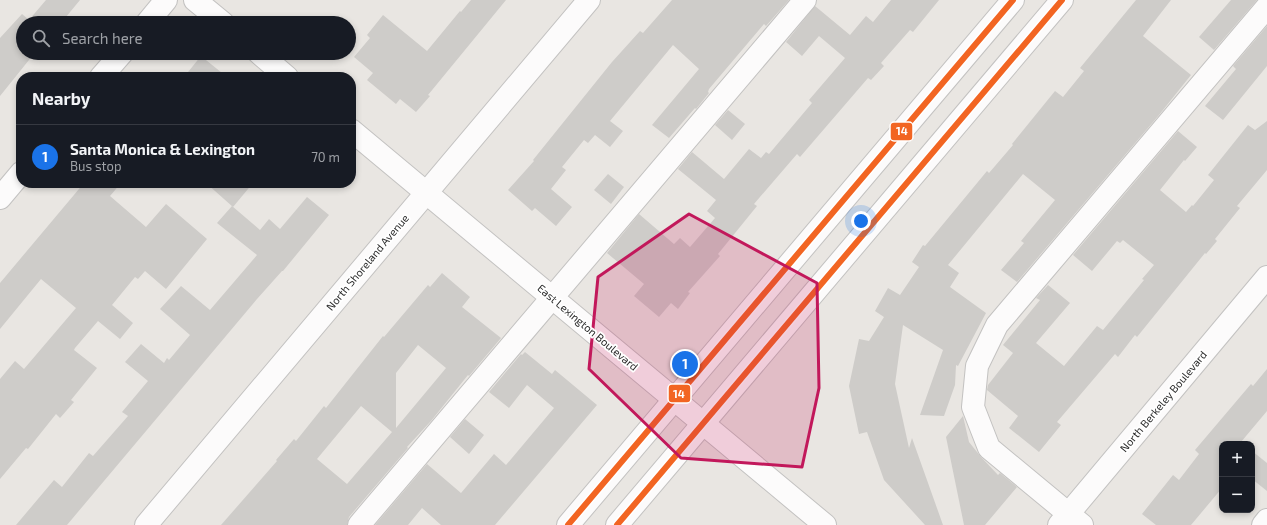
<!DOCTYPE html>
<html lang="en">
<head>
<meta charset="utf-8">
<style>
  body { margin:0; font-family:"Exo 2",sans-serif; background:#242831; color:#f1f3f6 }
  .controls { position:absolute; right:12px; bottom:12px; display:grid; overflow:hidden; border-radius:8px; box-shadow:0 2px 6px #0003 }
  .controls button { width:36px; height:36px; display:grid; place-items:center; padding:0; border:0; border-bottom:1px solid #363941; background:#171b24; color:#f1f3f6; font:20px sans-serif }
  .you { position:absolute; left:861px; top:221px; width:14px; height:14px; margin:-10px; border:3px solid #fff; border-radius:50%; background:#1a73e8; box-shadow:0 0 0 6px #1a73e833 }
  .badge { display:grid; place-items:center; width:26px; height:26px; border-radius:50%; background:#1a73e8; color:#fff; font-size:13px; font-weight:700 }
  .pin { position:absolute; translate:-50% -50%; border:2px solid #fff; box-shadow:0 1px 4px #0006 }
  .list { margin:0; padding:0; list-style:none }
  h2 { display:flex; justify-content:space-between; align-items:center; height:52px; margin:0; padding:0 16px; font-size:17px }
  h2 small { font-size:13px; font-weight:400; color:#9ea1a6 }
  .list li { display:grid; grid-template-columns:26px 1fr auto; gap:12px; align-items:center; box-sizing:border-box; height:64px; padding:0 16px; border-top:1px solid #363941 }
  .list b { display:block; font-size:15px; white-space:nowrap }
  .list p { margin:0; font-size:13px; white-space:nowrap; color:#9ea1a6 }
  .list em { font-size:13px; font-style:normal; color:#9ea1a6 }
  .icon { flex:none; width:22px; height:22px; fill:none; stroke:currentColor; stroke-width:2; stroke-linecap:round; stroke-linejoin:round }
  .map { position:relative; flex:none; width:1267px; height:525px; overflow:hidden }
  .search { position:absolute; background:#171b24; box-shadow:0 2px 6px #0003; left:16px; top:16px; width:340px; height:44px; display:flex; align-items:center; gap:10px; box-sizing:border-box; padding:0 14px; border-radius:22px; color:#9ea1a6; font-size:15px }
  .panel { position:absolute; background:#171b24; box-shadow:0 2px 6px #0003; left:16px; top:72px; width:340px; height:116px; border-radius:16px }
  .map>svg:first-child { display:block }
</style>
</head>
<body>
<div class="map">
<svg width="1267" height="525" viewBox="0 0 1267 525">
  <rect width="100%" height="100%" fill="#e9e6e2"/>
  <!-- building -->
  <g fill="#ceccc9" fill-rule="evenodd">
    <path d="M46 0H80L61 23H23V53H39L36 57 33 55 0 96V38L22 14 29 20Z"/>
    <path d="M471 0H506L428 95 430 96 416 112 400 99 396 104 367 80 373 73 354 57 370 38 367 35 383 15 427 51 460 11 461 12Z"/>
    <path d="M672 0H789L766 26 764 24 709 89 708 92 709 93 696 109 695 108 669 138 652 125 699 69 673 45 610 121 623 131 610 147 595 135 588 143 584 140 562 167 566 170 551 189 572 207 556 226 535 208 532 211 508 190 534 161 533 160 612 62 640 31 643 33Z"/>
    <path d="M891 0H939L913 32 910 30 881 63 884 66 871 80 868 78 800 157 797 154 754 204 757 206 718 254 720 256 688 292 690 293 678 309 671 303 659 317 634 296 644 284 607 253 639 214 674 244 680 238 690 247 715 218 707 211 716 200 678 169 692 152 724 179 749 149 761 158 766 152 769 154 812 103 809 100 845 58 819 36 802 56 786 42 815 6 850 35 866 16 873 22Z"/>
    <path d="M1136 0H1171L1143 36 1191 75 1159 115 1017 282 1001 270 1024 243 1021 241 1055 200 1023 174 948 265 959 273 950 287 986 313 958 366 956 365 955 385 944 416 920 415 943 350 903 325 895 384 909 448 912 438 943 525H925L884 480 867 432 859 434 849 386 859 339 869 341 884 317 875 311 888 288 900 295 919 267 912 262 923 245 925 246 987 171 989 173 1013 145 1012 144 1055 91 1063 97 1084 71 1080 68Z"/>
    <path d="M1231 0H1257L1214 50 1199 37Z"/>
    <path d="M1267 26V66L1223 120 1205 106 1236 69 1233 66Z"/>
    <path d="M201 56 227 77H184Z"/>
    <path d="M728 110 745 124 732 140 715 125Z"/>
    <path d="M1267 121V170L1237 206 1240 208 1215 239 1217 241 1206 254 1205 253 1137 337 1135 335 1118 357 1115 354 1057 422 1061 425 1039 452 1009 428 1018 416 987 390 988 385 1013 353 1003 345 1040 300 1036 298 1048 285 1070 303 1036 343 1064 366 1097 326 1103 330 1144 280 1142 279 1154 265 1123 240 1120 243 1117 241 1092 271 1073 255 1178 131 1197 147 1185 161 1184 160 1160 190 1186 212 1192 205 1193 206 1214 180 1208 175 1248 125 1255 130Z"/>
    <path d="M608 174 624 187 611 204 594 190Z"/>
    <path d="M84 183H121L110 196 146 227 166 204 207 239 166 289 145 271 138 279 135 277 112 305 133 323 120 339 98 321 75 348 74 350 97 368 71 400 74 402 60 418 56 414 28 449 26 448 0 479V379L15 361 24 369 76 308 41 279 0 329V283Z"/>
    <path d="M206 183H253L233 207Z"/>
    <path d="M307 197 329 215 283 271H282L257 299 67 525H16L54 480 62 487 89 453 93 456 128 416 122 412 148 381 125 362 141 344 164 363 167 358 169 360 190 335 160 309 181 286 210 310 257 255 217 223 232 206 260 230 269 219 280 229Z"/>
    <path d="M442 273 470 297 462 307 501 338 469 376 468 375 431 421 407 447 408 448 349 517 347 525H221L277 461 276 460 294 439 296 441 324 406 326 408 383 336 384 337 428 285 430 287ZM418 345 446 368 396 428V373ZM361 406 392 432 347 484 317 459Z"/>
    <path d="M525 352 552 374 555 370 597 405 495 525H441L422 508 408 525H375L427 464 461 493 494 454 506 465 554 408 527 385 509 408 489 392 521 354 522 355Z"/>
    <path d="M1267 369V411L1241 442 1244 444H1222V488L1191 525H1156L1142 514 1173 475 1179 480 1199 454 1195 450 1251 384 1253 386Z"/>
    <path d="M963 416 969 442 981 457 998 475 1000 473 1017 487 985 525H964L946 437Z"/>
    <path d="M465 419 484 435 469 454 450 437Z"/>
    <path d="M1252 451 1267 463V491L1252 479Z"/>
  </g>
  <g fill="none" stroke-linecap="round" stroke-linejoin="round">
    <defs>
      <g id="minor">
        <path d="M195 0 223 23"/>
        <path d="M147 23 166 0"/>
        <path d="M259 53 287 77"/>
        <path d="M101 77 122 53"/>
        <path d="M351 130 825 525"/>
        <path d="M0 198 21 173"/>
        <path d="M146 525 589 0"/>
        <path d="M359 525 805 0"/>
        <path d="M568 525 1013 0"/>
        <path d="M617 525 1062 0"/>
        <path d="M1059 525 1267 277"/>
        <path d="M1082 525 989 448 973 407 977 366 997 325 1267 7"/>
        <path d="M1263 525 1267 520"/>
      </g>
    </defs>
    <!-- minor casing -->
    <use href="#minor" stroke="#c3c2c1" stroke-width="24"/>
    <!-- minor -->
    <use href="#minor" stroke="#fcfbfb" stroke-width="22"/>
    <defs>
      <g id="bus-1">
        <path d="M568 525 1013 0"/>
        <path d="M617 525 1062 0"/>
      </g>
    </defs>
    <!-- bus-1 casing -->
    <use href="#bus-1" stroke="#fff" stroke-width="9"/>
    <!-- bus-1 -->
    <use href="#bus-1" stroke="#f26522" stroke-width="6"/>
  </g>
  <!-- marked area -->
  <path fill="#c2185b" fill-opacity="0.2" stroke="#c2185b" stroke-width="3" stroke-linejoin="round" d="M689 214 817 283 819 388 802 467 681 458 589 369 598 277Z"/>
  <g text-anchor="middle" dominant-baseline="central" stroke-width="3.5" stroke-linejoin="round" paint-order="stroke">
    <!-- street labels -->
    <g font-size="11" fill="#2b2b2b" stroke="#fff">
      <text transform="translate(367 262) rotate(-50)">North Shoreland Avenue</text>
      <text transform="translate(588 327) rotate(40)">East Lexington Boulevard</text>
      <text transform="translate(1163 401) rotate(-50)">North Berkeley Boulevard</text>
    </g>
  </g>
  <g stroke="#fff" stroke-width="1.5">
    <rect x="890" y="122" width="23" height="19" rx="4" fill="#f26522"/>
    <rect x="668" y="384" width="23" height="19" rx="4" fill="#f26522"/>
  </g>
  <g font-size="11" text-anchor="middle" font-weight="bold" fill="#fff">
    <text x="902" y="135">14</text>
    <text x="679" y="398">14</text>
  </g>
</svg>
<div class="controls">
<button>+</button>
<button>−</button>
</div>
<div class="you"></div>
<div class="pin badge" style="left:685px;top:364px">1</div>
<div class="search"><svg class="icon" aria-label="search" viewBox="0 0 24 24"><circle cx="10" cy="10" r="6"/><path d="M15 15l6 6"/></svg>Search here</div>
<section class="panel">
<h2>Nearby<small></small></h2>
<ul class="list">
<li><span class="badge">1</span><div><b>Santa Monica &amp; Lexington</b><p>Bus stop</p></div><em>70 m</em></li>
</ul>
</section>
</div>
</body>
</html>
